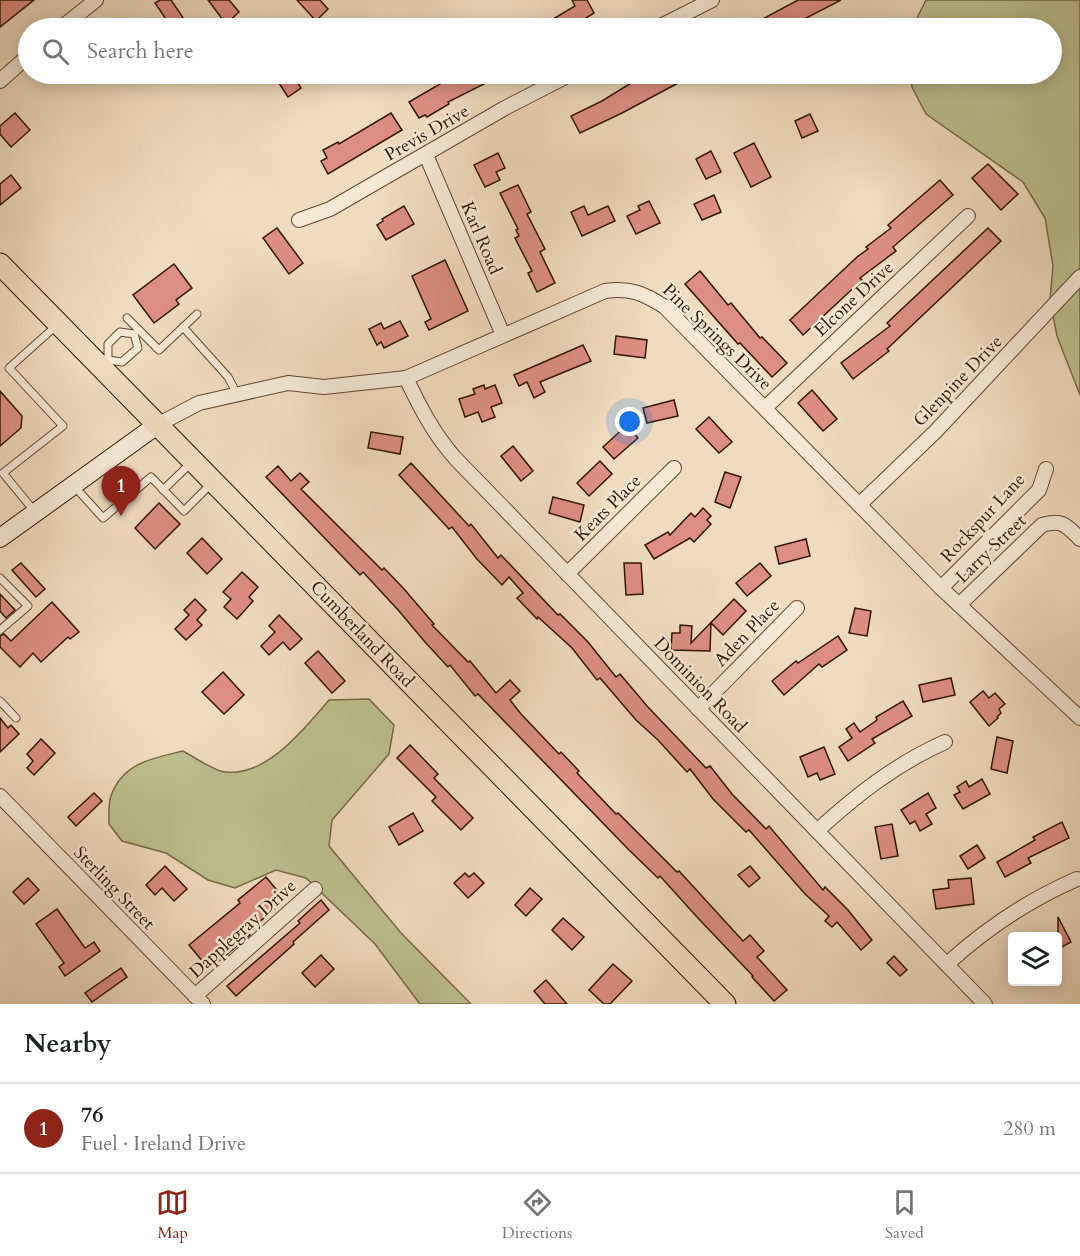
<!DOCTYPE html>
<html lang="en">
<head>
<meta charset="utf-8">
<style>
  body { margin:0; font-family:Cardo,serif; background:#f2f2f2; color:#202124 }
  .controls { position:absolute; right:18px; bottom:18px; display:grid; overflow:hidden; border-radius:6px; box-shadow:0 3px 15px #0003 }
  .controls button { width:54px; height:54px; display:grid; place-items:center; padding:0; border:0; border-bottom:2px solid #e0e0e0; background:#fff; color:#202124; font:30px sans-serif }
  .you { position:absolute; left:630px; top:422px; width:21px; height:21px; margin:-15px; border:4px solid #fff; border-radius:50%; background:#1a73e8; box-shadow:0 0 0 9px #1a73e833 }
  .badge { display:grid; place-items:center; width:39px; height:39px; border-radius:50%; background:#8f2418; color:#fff; font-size:20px; font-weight:700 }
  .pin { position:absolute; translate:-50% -50px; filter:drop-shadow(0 2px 3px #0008) }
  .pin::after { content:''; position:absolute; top:32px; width:21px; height:18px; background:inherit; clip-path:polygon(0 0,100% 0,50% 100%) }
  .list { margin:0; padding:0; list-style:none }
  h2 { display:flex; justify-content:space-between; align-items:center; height:78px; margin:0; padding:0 24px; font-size:26px }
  h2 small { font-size:20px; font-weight:400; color:#757577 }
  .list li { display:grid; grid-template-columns:39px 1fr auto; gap:18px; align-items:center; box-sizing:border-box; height:90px; padding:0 24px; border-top:2px solid #e0e0e0 }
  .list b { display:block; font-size:22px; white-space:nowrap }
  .list p { margin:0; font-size:20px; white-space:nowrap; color:#757577 }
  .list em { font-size:20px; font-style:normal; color:#757577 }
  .icon { flex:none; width:33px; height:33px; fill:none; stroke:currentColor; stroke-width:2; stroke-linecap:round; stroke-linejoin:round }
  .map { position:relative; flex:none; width:1080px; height:1004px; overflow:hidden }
  .search { position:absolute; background:#fff; box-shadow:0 3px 15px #0003; left:18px; right:18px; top:18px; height:66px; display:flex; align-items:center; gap:15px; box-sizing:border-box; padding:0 21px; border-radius:33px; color:#757577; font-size:22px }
  .sheet { height:168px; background:#fff }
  nav { display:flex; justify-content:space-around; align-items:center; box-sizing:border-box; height:84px; border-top:2px solid #e0e0e0; background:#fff; font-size:16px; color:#757577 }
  nav a { display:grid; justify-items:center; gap:3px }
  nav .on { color:#8f2418 }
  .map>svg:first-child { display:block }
</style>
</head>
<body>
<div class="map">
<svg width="1080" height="1004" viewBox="0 0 1080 1004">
  <rect width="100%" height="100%" fill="#f0dbbe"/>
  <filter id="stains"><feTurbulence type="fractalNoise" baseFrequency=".00333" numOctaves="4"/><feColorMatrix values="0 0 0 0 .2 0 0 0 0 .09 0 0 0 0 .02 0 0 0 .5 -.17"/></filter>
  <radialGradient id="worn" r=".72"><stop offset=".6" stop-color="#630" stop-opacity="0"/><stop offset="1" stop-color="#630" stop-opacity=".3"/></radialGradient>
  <!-- green -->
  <g fill="#bdbf8f" stroke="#786a48" stroke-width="1.5">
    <path d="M926 0H1080V395L1057 336 1050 300 1053 266 1045 218 1023 182 926 114 912 87 911 74H1052V28H912Z"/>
    <path d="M369 699 394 725 389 754 332 820 329 846 401 933 471 1004H420L375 944 306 878 276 870 235 888 208 880 166 853 122 841 109 824C109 815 108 804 111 796 123 762 154 758 183 751 194 757 214 771 225 772 267 777 304 729 329 700Z"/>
  </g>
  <!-- building -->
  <g fill="#dd8e82" stroke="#331502" stroke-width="1.5">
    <path d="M0 0H34L0 27Z"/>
    <path d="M160 0H171L190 28H172L155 3Z"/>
    <path d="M208 0H229L239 12 226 24Z"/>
    <path d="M297 0H320L328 9 316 21Z"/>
    <path d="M572 0H587L594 13 586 18 592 28H538L575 6Z"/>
    <path d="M798 0H841L789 27 787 22 775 28H746Z"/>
    <path d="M273 74H292L301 88 288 97Z"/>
    <path d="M457 74H484L488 82 448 102 449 104 427 117 425 115 419 118 409 102Z"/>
    <path d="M658 74H695L622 113 580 133 571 116 602 101 639 78 642 82Z"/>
    <path d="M15 113 30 130 11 147 0 134V126Z"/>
    <path d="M391 113 402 130 328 174 321 161 327 158 323 150 338 142 339 144Z"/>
    <path d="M810 114 818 131 802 138 795 121Z"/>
    <path d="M754 143 771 177 751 187 734 153Z"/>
    <path d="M711 151 721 172 706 179 696 159Z"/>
    <path d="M498 153 505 168 496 172 500 180 485 187 474 165Z"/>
    <path d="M988 164 1018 194 1001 210 972 178Z"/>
    <path d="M11 175 21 188 0 205V184Z"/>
    <path d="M940 180 953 195 893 247 896 251 860 278 862 280 803 335 790 320 857 257 868 249 866 247 891 228 888 225Z"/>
    <path d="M518 185 531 212 527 214 545 249 540 252 555 283 537 292 528 273 532 271 515 238 519 236 516 230 518 229 500 193Z"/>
    <path d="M714 195 721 212 702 220 694 204Z"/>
    <path d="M649 201 660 223 636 234 627 216 640 210 638 206Z"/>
    <path d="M404 206 414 224 386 240 377 225 383 221 382 219Z"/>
    <path d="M584 206 588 215 608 206 615 221 582 236 571 212Z"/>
    <path d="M277 228 303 263 289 274 263 238Z"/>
    <path d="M988 228 1001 241 887 349 889 351 853 379 841 363 890 326 887 323Z"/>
    <path d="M445 260 468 311 429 330 425 322 431 319 412 276Z"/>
    <path d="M174 264 192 288 176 300 179 304 154 323 133 295Z"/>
    <path d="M700 271 728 305 731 303 760 338 762 337 787 363 772 377 740 343 738 344 685 284Z"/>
    <path d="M400 321 408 336 384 348 381 342 377 345 369 329 381 323 384 329Z"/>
    <path d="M616 336 647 340 645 358 614 354Z"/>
    <path d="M583 345 591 361 540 382 545 392 534 398 527 382 519 386 514 375Z"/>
    <path d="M484 385 485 389 495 385 502 403 491 407 495 417 482 422 478 412 465 417 459 399 475 394 473 389Z"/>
    <path d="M812 390 837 419 823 431 798 403Z"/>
    <path d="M0 391 22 416 21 428 0 446Z"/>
    <path d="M674 400 678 416 647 423 643 408Z"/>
    <path d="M709 417 732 442 719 453 696 429Z"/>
    <path d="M627 425 638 438 614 459 603 447Z"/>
    <path d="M371 432 403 437 400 454 368 448Z"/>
    <path d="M513 446 533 471 521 481 501 456Z"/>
    <path d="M600 461 612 474 589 496 577 483Z"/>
    <path d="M411 463 469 526 471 524 498 558 501 555 558 615 560 614 588 642 616 677 620 674 647 706 706 768 710 766 732 794 766 829 769 826 823 890 825 887 848 910 872 940 861 950 837 922 832 927 825 921 829 916 805 894 749 830 746 832 713 799 690 769 687 772 658 740 636 720 600 678 597 680 572 648 538 617 537 619 517 598 523 593 509 577 502 585 477 559 452 527 449 529 399 475Z"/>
    <path d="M278 466 291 481 300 473 309 482 301 489 382 570 384 568 404 589 434 624 432 625 468 662 470 661 496 693 510 680 520 691 510 700 521 714 559 754 561 752 579 771 577 773 616 814 618 813 677 872 679 871 743 941 750 935 764 951 757 957 787 990 774 1001 752 977 753 976 697 917 660 876 658 878 628 849 478 694 475 696 450 665 448 667 425 642 399 611 363 572 360 575 338 552 266 477Z"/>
    <path d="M725 472 741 477 730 508 715 502Z"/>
    <path d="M553 497 584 505 580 522 549 513Z"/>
    <path d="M159 503 180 524 155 549 135 528Z"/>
    <path d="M703 508 711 516 707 520 711 524 694 542 690 538 654 559 645 545 668 532 670 535 691 513 695 517Z"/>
    <path d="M202 538 222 559 207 574 187 553Z"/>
    <path d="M806 539 810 556 779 564 775 547Z"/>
    <path d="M21 563 45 589 36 597 12 570Z"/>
    <path d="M624 563H641L643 594 626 595Z"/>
    <path d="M760 563 771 576 747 596 736 583Z"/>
    <path d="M242 572 258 587 249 597 253 601 237 619 224 607 231 599 223 592Z"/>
    <path d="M0 594 15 610 6 618 0 611Z"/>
    <path d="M195 599 206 610 197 620 202 625 186 640 175 629 189 615 184 610Z"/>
    <path d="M734 599 746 611 723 635 711 623 710 651 671 650 672 633H680V625L692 626 691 643Z"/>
    <path d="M52 602 79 632 70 639 68 637 41 662 33 653 20 667 0 647V636L4 634 11 641Z"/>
    <path d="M855 608 871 611 867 636 849 633Z"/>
    <path d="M279 615 302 639 290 650 283 642 269 655 261 646 275 632 269 626Z"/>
    <path d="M838 636 847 650 822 667 819 664 784 695 772 681 796 661 798 663Z"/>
    <path d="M318 651 345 681 332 693 305 663Z"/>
    <path d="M223 672 244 695 224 714 202 692Z"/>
    <path d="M951 678 955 695 923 702 919 685Z"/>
    <path d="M983 691 989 698 995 693 1005 704 999 709 1001 713 997 717 998 718 989 726 970 702Z"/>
    <path d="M903 701 912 716 872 739 875 743 848 761 839 747 852 738 846 729 854 723 860 732 877 720 876 717Z"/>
    <path d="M0 718 8 728 11 725 19 734 0 752Z"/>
    <path d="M997 737 1013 741 1007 773 991 769Z"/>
    <path d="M41 739 55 753 34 775 27 768 33 761 27 754Z"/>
    <path d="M410 745 438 774 434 778 473 818 461 830 432 801 436 797 397 758Z"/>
    <path d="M824 747 835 774 820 780 817 773 808 777 800 757Z"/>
    <path d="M982 779 990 794 963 809 954 795 960 792 957 787 966 781 969 787Z"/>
    <path d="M94 793 102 801 76 826 68 817Z"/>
    <path d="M928 793 936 808 926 814 932 824 920 831 915 821 910 824 901 810Z"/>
    <path d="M413 813 423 831 399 845 389 827Z"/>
    <path d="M1062 822 1069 838 1028 858 1031 863 1005 877 997 862 1035 840 1033 837Z"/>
    <path d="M892 824 898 856 881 859 875 827Z"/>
    <path d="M977 845 985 858 968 869 960 856Z"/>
    <path d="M165 866 187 889 174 901 162 888 155 895 146 885Z"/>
    <path d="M750 866 760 878 749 887 738 875Z"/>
    <path d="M465 873 469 877 474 873 484 883 468 898 454 883Z"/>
    <path d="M266 877 285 900 248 932 250 935 209 969 189 945 240 903 238 900Z"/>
    <path d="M28 878 39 890 24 904 13 892Z"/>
    <path d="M971 878 974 904 936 909 933 890 949 888 948 880Z"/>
    <path d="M530 888 542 899 526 916 515 905Z"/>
    <path d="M321 900 329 910 293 942 294 944 236 996 227 986 300 923 298 921Z"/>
    <path d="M57 909 85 948 94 942 100 951 65 976 59 967 64 963 36 924Z"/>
    <path d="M1058 917 1071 942 1058 949Z"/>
    <path d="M563 918 584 937 572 950 552 930Z"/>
    <path d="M321 955 334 969 315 987 302 973Z"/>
    <path d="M894 956 907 970 900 976 887 963Z"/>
    <path d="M613 964 632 981 610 1004H604L589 990Z"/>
    <path d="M121 968 127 977 92 1002 85 993Z"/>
    <path d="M546 980 567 1004H545L534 991Z"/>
  </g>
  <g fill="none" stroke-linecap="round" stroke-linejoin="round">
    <defs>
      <g id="lane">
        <path d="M127 318 159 350 197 314"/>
        <path d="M183 327 228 377 237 394"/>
        <path d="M108 360 122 362 138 348 134 334"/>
        <path d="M103 365 108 360V344L120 332 134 334"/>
        <path d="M75 487 103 518 151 477 184 511 211 484"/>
        <path d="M163 490 192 462"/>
        <path d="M35 512 3 473 63 426 9 368 57 325"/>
        <path d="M0 578 28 606 0 630"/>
        <path d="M0 701 16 718"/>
      </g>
      <g id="street">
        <path d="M61 28 96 0"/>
        <path d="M657 28 712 0"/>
        <path d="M0 81 28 56"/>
        <path d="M426 155 503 335"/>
        <path d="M299 220 330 209 505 108 571 74"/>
        <path d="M406 378C420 407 433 433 455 458L985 1004"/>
        <path d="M765 408 968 216"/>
        <path d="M157 425 199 403 288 383 324 387 406 378 605 291C630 287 645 294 665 307L941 588 1080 718"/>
        <path d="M859 505 936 431 1080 277"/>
        <path d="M567 574 674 468"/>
        <path d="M941 588 1039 490 1046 469"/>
        <path d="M959 605 1042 525C1062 519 1066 525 1080 539"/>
        <path d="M698 709 797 608"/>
        <path d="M0 796 203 1004"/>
        <path d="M817 831C856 795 896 764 945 742"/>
        <path d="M947 964C987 928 1028 900 1077 879"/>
        <path d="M195 996 315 889"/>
      </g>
      <path id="secondary" d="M0 538 157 425"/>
      <path id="primary" d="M0 264 725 1004"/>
    </defs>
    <!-- lane casing -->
    <use href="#lane" stroke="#624631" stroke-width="9"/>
    <!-- street casing -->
    <use href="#street" stroke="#624631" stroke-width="16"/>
    <!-- secondary casing -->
    <use href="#secondary" stroke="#331502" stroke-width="20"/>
    <!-- primary casing -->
    <use href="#primary" stroke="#331502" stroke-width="23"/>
    <!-- lane -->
    <use href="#lane" stroke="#f5e8d5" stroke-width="7"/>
    <!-- street -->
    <use href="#street" stroke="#f5e8d5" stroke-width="14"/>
    <!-- secondary -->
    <use href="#secondary" stroke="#f5e8d5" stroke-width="18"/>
    <!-- primary -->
    <use href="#primary" stroke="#f0dbbe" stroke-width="21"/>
  </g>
  <g text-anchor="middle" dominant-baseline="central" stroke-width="5" stroke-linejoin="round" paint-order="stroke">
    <!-- street labels -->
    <g font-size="18" fill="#331502" stroke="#f5e8d5">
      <text transform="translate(427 133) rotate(-30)">Previs Drive</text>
      <text transform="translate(481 238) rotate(67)">Karl Road</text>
      <text transform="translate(854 299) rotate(-43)">Elcone Drive</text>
      <text transform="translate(717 337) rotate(44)">Pine Springs Drive</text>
      <text transform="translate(958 381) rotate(-46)">Glenpine Drive</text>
      <text transform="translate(608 508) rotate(-45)">Keats Place</text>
      <text transform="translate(983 518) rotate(-47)">Rockspur Lane</text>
      <text transform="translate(991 549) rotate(-44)">Larry Street</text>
      <text transform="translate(747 633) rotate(-46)">Aden Place</text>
      <text transform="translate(362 634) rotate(46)">Cumberland Road</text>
      <text transform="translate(700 685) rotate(46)">Dominion Road</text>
      <text transform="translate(114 888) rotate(46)">Sterling Street</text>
      <text transform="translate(243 929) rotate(-42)">Dapplegray Drive</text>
    </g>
  </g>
  <rect width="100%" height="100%" filter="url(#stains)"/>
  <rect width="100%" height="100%" fill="url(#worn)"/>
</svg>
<div class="controls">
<button><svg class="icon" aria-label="layers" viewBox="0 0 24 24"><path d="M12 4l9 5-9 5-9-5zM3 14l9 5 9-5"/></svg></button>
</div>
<div class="you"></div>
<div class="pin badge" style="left:121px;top:516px">1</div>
<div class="search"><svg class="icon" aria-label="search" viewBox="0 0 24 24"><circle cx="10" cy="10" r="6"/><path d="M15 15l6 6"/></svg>Search here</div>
</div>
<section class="sheet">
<h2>Nearby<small></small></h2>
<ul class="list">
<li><span class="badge">1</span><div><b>76</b><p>Fuel · Ireland Drive</p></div><em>280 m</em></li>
</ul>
</section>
<nav>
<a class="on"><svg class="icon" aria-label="map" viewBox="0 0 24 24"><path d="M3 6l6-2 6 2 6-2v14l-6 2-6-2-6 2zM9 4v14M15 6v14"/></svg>Map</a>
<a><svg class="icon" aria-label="directions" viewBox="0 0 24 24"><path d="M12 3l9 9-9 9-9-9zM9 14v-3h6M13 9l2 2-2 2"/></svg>Directions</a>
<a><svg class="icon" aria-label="saved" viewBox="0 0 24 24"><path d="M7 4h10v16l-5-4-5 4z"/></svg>Saved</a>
</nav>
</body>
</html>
